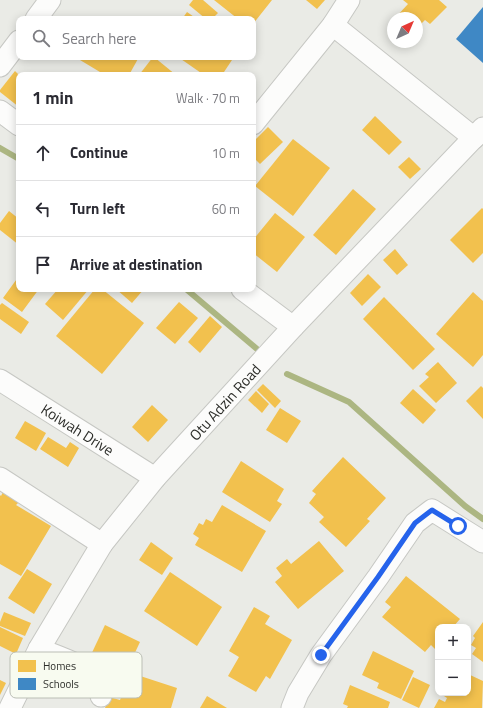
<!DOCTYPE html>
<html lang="en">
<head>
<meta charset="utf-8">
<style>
  body { margin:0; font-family:"Titillium Web",sans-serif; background:#f2f2f3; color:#2b2b33 }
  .controls { position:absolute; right:12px; bottom:12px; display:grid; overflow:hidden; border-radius:8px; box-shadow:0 2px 10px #0003 }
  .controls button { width:36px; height:36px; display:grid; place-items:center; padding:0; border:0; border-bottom:1px solid #e1e1e2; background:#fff; color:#2b2b33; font:20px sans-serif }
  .compass { position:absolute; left:387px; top:12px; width:36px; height:36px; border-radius:50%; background:#fff; box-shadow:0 2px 10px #0003; rotate:44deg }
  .stop { position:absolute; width:12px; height:12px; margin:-9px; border:3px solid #2563eb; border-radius:50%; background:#fff }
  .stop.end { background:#2563eb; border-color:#fff; box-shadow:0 1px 4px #0008 }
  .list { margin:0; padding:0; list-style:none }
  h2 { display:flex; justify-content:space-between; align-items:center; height:52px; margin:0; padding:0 16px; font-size:17px }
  h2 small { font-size:13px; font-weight:400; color:#7c7c81 }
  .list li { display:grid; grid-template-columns:26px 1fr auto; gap:12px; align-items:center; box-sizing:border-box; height:56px; padding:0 16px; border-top:1px solid #e1e1e2 }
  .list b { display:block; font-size:15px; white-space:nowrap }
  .list em { font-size:13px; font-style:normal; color:#7c7c81 }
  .icon { flex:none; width:22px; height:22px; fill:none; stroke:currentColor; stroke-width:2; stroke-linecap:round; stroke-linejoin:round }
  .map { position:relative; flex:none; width:483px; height:708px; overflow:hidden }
  .search { position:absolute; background:#fff; box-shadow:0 2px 10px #0003; left:16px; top:16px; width:240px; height:44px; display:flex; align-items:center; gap:10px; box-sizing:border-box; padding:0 14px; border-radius:8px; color:#7c7c81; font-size:15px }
  .panel { position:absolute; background:#fff; box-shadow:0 2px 10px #0003; left:16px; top:72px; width:240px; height:220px; border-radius:8px }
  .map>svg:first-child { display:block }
</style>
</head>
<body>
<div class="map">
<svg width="483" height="708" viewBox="0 0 483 708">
  <rect width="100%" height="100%" fill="#eaebe6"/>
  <!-- homes -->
  <g fill="#f2c14e">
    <path d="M193 0H203L218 13 212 19H206L189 5Z"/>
    <path d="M214 0H272L253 24V19H238Z"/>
    <path d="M306 0H325L317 9Z"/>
    <path d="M403 0H439L447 7 430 24 425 20 417 28V18H395L408 4Z"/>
    <path d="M187 12 197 19H182Z"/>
    <path d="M75 57H139L129 75H105Z"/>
    <path d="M153 57H154L176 75H139Z"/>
    <path d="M178 57H234L222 75H204Z"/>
    <path d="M15 71 19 75V107L0 92V90Z"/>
    <path d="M375 116 402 142 389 155 362 130Z"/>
    <path d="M268 127 283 142 260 164 253 157V142Z"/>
    <path d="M293 139 330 168 293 216 255 186Z"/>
    <path d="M409 157 421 169 410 179 398 167Z"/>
    <path d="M353 189 376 209 336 255 313 235Z"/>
    <path d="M482 208 483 209V253L473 263 450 240Z"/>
    <path d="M9 211 19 219V245L0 230V223Z"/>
    <path d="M275 213 305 237 277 272 253 253V240Z"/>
    <path d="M395 249 408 265 397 275 383 260Z"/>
    <path d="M368 274 381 287 362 306 350 293Z"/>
    <path d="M19 276V289H39L22 312 3 298Z"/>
    <path d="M58 289H89L63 320 45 304Z"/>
    <path d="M95 289H102L144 323 102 374 56 336Z"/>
    <path d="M116 289H144L132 303Z"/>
    <path d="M473 292 483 301V355L473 367 436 334Z"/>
    <path d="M384 297 435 349 413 370 363 319Z"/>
    <path d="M179 302 198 318 175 344 156 328Z"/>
    <path d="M2 303 29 322 21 334 0 319V305Z"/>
    <path d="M210 316 222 327 200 353 188 342Z"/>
    <path d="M438 362 457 383 436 403 419 386 429 377 425 374Z"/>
    <path d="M263 384 281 401 275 408 257 390Z"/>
    <path d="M481 386 483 388V419L466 401Z"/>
    <path d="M413 389 436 410 423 424 400 403Z"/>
    <path d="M256 391 269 404 262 413 248 400Z"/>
    <path d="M152 405 168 420 148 442 132 427Z"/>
    <path d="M280 408 301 421 287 443 266 430Z"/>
    <path d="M25 421 46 433 36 451 15 438Z"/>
    <path d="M48 437 66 448 70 442 79 448 68 467 40 449Z"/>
    <path d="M343 457 386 498 367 519 370 521 346 547 319 522 324 517 309 503 316 494 312 491Z"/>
    <path d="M241 461 284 489 277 501 282 504 270 522 222 492Z"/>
    <path d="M3 492 19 502 16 505 51 526 21 576 0 564V495L1 496Z"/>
    <path d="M222 505 266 531 242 572 195 545 199 538 193 534 199 523 203 525 206 519 212 522Z"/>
    <path d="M319 541 344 571 298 609 275 582 282 576 276 568 287 559 291 564Z"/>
    <path d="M151 542 173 558 162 575 139 560Z"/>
    <path d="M27 569 52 584 34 614 8 598Z"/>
    <path d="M170 572 222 607 197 646 144 611Z"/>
    <path d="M406 576 460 619 453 627H438V646L435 649 431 645 425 652 382 617 391 607 385 602Z"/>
    <path d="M254 607 270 616 265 624 292 640 270 679 266 676 256 692 228 676 239 657 229 651Z"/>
    <path d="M4 612 31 623 25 636 0 626V622Z"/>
    <path d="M483 622V662L472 654 476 648 471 645 475 638 473 636Z"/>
    <path d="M105 625 140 642 124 676 89 659Z"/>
    <path d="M0 627 23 638 16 654 0 646Z"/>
    <path d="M373 651 414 671 401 699 377 688 379 683 362 675Z"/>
    <path d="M128 672 177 688 171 708H105L109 697 120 700 122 695 111 691 115 680 125 683Z"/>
    <path d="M468 674 483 681 482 708H434L439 699 445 702 447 698 441 694V693H468Z"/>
    <path d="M413 677 430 685 419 708 402 700Z"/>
    <path d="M0 680 6 683 0 695Z"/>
    <path d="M350 685 390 702 388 708H347L348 706 343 704Z"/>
    <path d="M207 696 227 708H200Z"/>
  </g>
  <!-- schools -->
  <path fill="#3f88c5" d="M483 7V63L456 39Z"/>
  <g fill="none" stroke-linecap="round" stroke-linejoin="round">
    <!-- stream -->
    <g stroke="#acb682" stroke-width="6">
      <path d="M0 148 19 159"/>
      <path d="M186 289 257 349"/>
      <path d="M287 374 349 402 465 506 483 519"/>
    </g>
    <defs>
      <g id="minor">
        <path d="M36 19 50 0"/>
        <path d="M333 25 474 138"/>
        <path d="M0 66 19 41"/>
        <path d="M0 111 19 125"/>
        <path d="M253 124 333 25 349 0"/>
        <path d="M242 289 293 327"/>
        <path id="s1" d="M0 380 155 478"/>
        <path d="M0 478 102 544"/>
        <path d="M39 649C53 655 95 668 100 683 101 687 101 692 101 696"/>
        <path id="s2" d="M10 708 39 649 102 544 155 478 293 327 483 128"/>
        <path d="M292 708 298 693 321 655 378 577 415 523 432 510 483 542"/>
      </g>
    </defs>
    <!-- minor casing -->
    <use href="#minor" stroke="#c6c7c3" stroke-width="23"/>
    <!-- minor -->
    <use href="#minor" stroke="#fcfcfb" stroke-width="21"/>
  </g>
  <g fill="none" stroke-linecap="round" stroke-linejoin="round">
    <!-- route -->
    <path stroke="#2563eb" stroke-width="5" d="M321 655 378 577 415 523 432 510 458 526"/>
  </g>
  <g text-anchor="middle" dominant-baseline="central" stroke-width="4" stroke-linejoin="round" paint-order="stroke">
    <!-- street labels -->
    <g font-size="15" fill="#2d2e2a" stroke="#f8fbf0">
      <text stroke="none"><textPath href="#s2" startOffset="376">Otu Adzin Road</textPath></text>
      <text stroke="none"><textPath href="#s1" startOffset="92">Koiwah Drive</textPath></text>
    </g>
  </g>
  <!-- legend -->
  <rect x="10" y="652" width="132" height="46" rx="6" fill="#f8fbf0" stroke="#bbbeb5" stroke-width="1"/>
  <rect x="18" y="660" width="18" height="12" fill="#f2c14e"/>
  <rect x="18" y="678" width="18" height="12" fill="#3f88c5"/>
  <g font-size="11" fill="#2d2e2a">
    <text x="43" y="670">Homes</text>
    <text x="43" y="688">Schools</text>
  </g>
</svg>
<div class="controls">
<button>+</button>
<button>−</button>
</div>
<svg class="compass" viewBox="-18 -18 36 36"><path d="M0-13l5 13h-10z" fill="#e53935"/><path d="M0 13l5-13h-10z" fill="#7c7c81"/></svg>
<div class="stop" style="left:458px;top:526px"></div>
<div class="stop end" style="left:321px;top:655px"></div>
<div class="search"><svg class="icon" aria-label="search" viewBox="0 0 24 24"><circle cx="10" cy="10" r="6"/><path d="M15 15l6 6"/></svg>Search here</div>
<section class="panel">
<h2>1 min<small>Walk · 70 m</small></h2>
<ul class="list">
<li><svg class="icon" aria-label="ahead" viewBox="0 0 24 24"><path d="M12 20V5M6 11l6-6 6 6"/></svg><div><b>Continue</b></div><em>10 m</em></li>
<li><svg class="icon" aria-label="left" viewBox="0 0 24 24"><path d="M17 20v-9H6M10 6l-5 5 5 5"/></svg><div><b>Turn left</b></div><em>60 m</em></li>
<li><svg class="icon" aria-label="arrive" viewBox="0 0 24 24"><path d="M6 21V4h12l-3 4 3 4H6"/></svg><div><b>Arrive at destination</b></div></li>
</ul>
</section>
</div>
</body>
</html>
